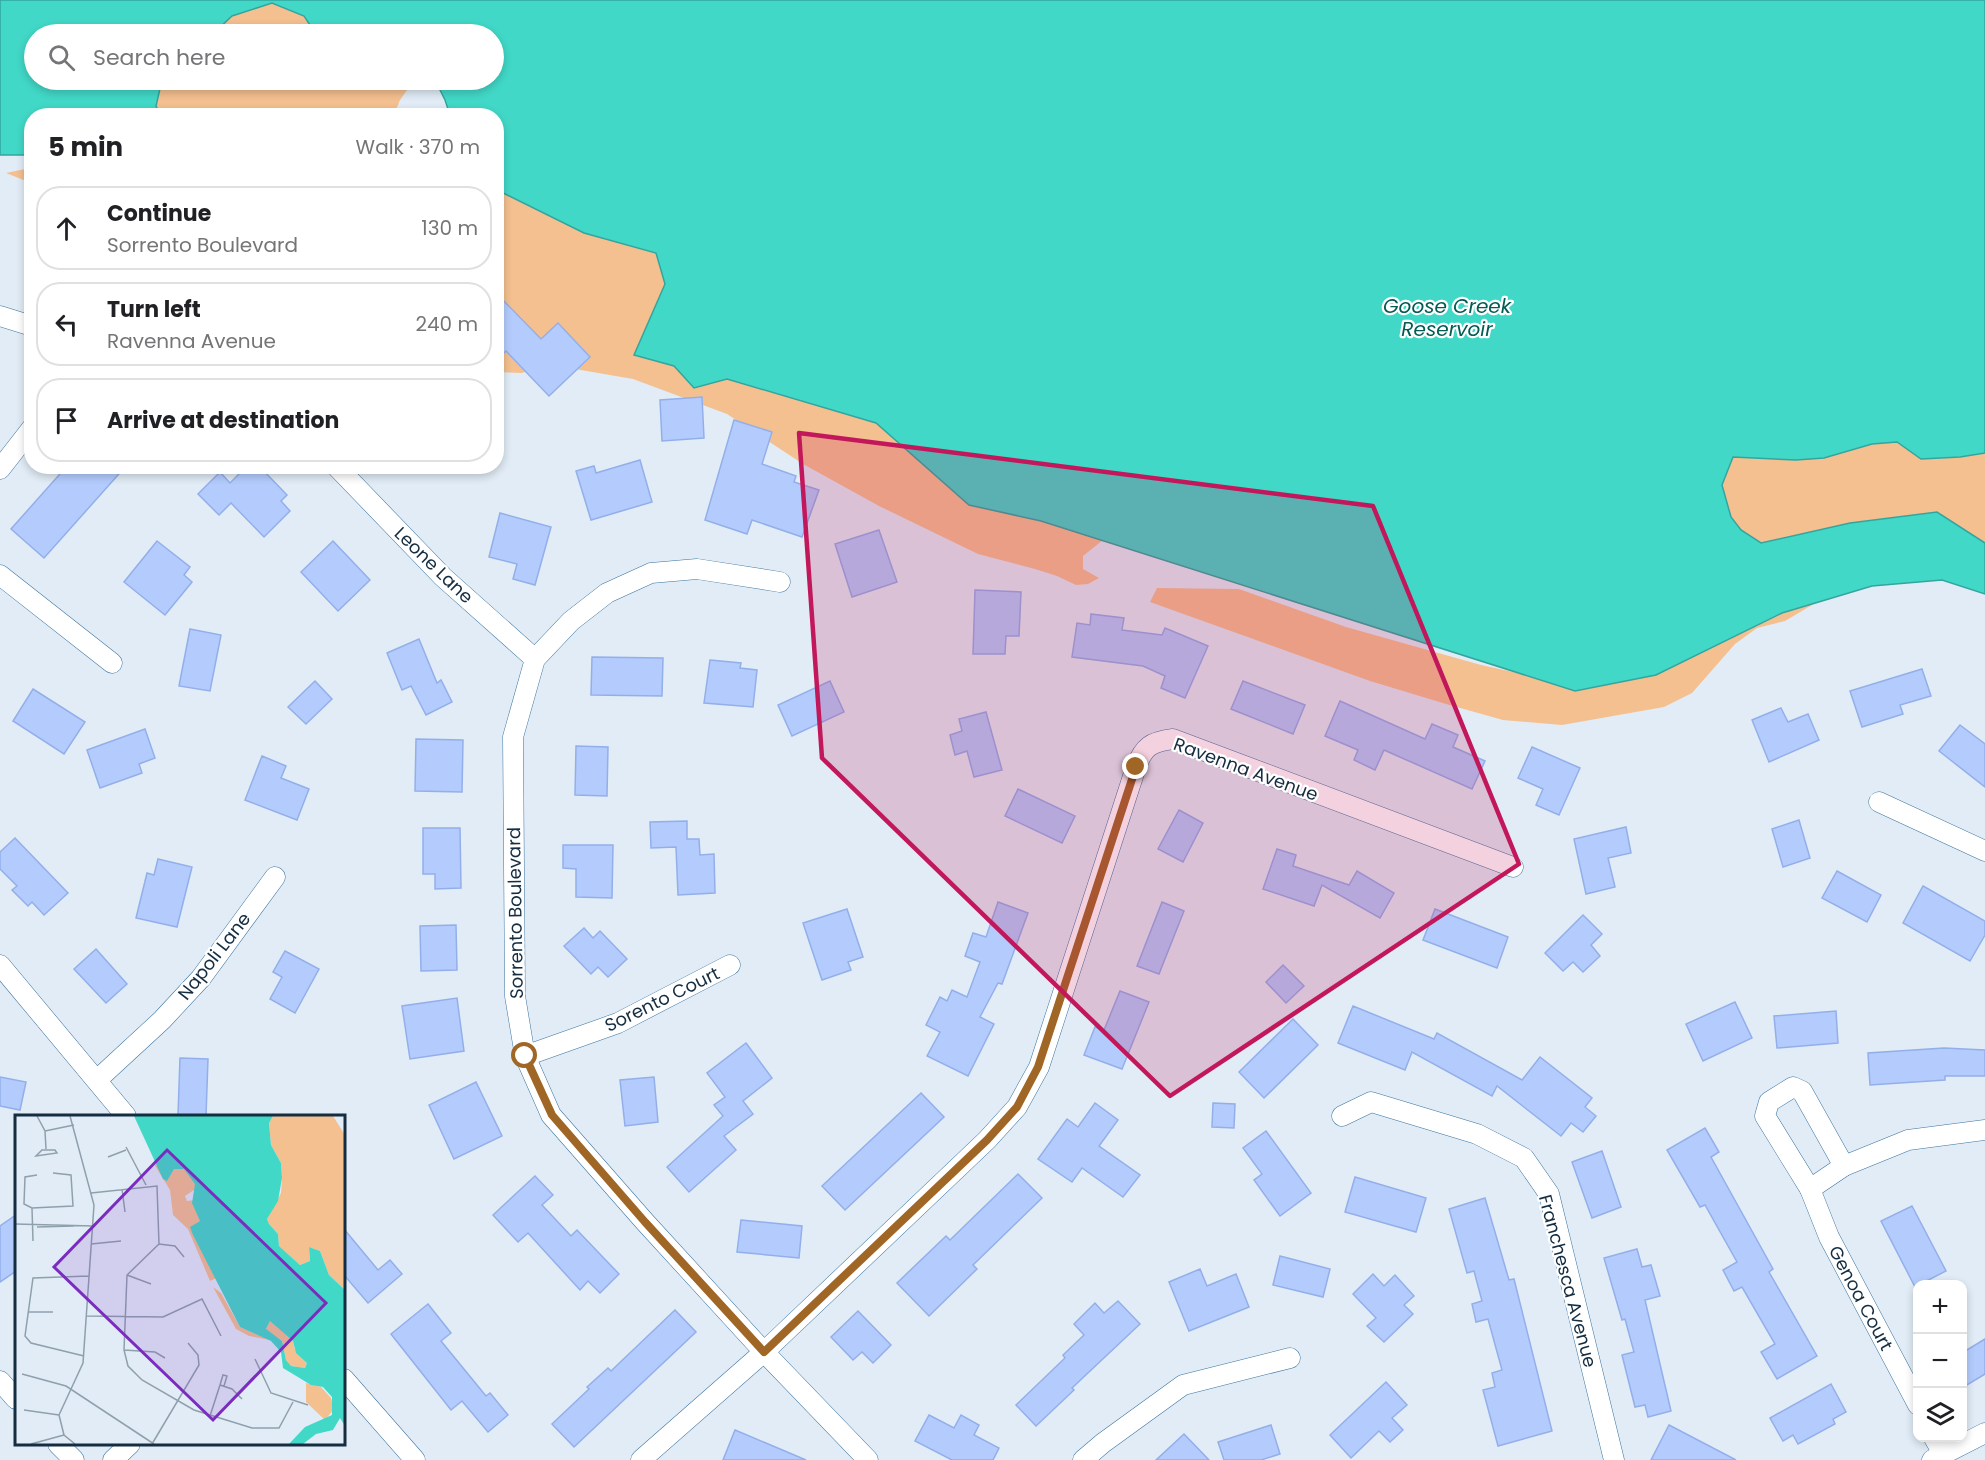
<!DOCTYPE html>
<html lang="en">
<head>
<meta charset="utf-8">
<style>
  body { margin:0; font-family:Poppins,sans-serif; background:#f2f2f2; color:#202124 }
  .controls { position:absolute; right:18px; bottom:18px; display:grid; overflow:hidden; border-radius:12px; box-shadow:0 3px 9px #0003 }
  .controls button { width:54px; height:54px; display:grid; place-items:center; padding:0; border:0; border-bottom:2px solid #e0e0e0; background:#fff; color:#202124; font:30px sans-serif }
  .stop { position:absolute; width:18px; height:18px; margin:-14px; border:4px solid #a06625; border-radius:50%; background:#fff }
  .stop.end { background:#a06625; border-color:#fff; box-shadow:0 2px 6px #0008 }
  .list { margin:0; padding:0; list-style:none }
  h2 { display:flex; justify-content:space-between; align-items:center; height:78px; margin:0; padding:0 24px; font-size:26px }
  h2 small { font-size:20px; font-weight:400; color:#757577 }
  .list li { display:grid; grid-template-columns:39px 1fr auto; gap:18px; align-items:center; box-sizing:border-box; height:84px; margin:0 12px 12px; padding:0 12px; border:2px solid #e0e0e0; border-radius:24px }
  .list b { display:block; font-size:22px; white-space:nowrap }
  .list p { margin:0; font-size:20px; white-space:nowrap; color:#757577 }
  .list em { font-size:20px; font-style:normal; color:#757577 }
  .icon { flex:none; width:33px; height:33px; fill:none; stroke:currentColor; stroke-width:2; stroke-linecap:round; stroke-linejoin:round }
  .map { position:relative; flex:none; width:1985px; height:1460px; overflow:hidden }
  .search { position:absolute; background:#fff; box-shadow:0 3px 9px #0003; left:24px; top:24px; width:480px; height:66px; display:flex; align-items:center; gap:15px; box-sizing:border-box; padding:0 21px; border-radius:33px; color:#757577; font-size:22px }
  .panel { position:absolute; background:#fff; box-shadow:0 3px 9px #0003; left:24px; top:108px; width:480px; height:366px; border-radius:24px }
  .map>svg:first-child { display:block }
</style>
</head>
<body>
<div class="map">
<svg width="1985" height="1460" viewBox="0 0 1985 1460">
  <rect width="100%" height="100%" fill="#e1ecf6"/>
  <!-- green -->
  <g fill="#f4c090">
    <path d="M285 0 474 34H99Z"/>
    <path d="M100 80H414L400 100 394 115 95 116Z"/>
    <path d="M497 142 1103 540 1083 556V569L1099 578 1088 584 1076 585 1057 576 1035 569 978 554 879 506 803 464 727 414 633 379 546 364 522 373 497 372Z"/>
    <path d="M31 167V183L6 173 30 168Z"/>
    <path d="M1897 442 1921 459 1960 457 1985 453V543L1937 512 1850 523 1761 543 1741 530 1731 517 1722 485 1733 457 1796 460 1824 458 1872 444Z"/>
    <path d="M1854 580 1785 621 1757 628 1735 644 1692 693 1664 707 1562 725 1503 720 1446 704 1370 681 1150 602 1157 588 1239 589 1346 627 1481 665 1579 686Z"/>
  </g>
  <!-- water -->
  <path fill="#41d8c7" stroke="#34a59e" stroke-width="1.5" d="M0 0H1985V453L1960 457 1921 459 1897 442 1872 444 1824 458 1796 460 1733 457 1722 485 1731 517 1741 530 1761 543 1850 523 1937 512 1985 543V594L1942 580 1872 586 1782 613 1656 675 1575 691 1041 521 969 505 876 423 727 379 694 388 674 366 634 355 665 284 656 253 584 233 497 190 496 116 450 115 445 100 435 80H494V34H316L304 16 272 3 232 16 213 34H34V80H162L156 106 160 115 32 116 31 155H0Z"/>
  <!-- building -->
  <g fill="#b4ccfd" stroke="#93afea" stroke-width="1.5">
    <path d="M496 293 541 339 558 323 590 357 549 396 506 351 496 360Z"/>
    <path d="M702 397 704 438 662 441 660 400Z"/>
    <path d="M734 420 772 432 762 464 796 476 794 482 819 490 802 537 752 520 747 534 705 520Z"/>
    <path d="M640 460 652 502 591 520 576 471 594 466 596 473Z"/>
    <path d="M67 466H126L44 558 11 529Z"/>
    <path d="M247 466H259L287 495 281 501 290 511 264 537 231 503 219 515 198 494 220 472 230 483Z"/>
    <path d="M500 513 551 527 535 585 513 579 517 564 489 557Z"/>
    <path d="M879 530 897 582 852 597 835 544Z"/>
    <path d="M157 541 190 567 184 575 192 582 165 615 124 582Z"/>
    <path d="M333 541 370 580 338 611 301 572Z"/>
    <path d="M975 590 1021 592 1019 636H1006L1005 654H973Z"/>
    <path d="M1091 614 1124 618 1122 630 1162 635 1165 628 1208 646 1185 698 1161 688 1165 676 1143 666 1072 657 1077 623 1090 625Z"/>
    <path d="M190 629 221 635 210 691 179 686Z"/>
    <path d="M419 639 437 683 441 680 452 702 426 715 411 686 402 690 387 653Z"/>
    <path d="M592 657 663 658 662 696 591 695Z"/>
    <path d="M710 660 741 663 740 668 757 670 753 707 704 703Z"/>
    <path d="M1922 669 1931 696 1900 705 1903 714 1862 727 1850 691Z"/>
    <path d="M315 681 332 699 306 724 288 707Z"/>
    <path d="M830 681 844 712 792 736 778 705Z"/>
    <path d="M1243 681 1305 705 1293 734 1231 709Z"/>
    <path d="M33 689 85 722 64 754 13 721Z"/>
    <path d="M1340 701 1425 739 1432 724 1458 735 1453 747 1485 761 1472 789 1384 750 1375 770 1354 760 1358 750 1325 736Z"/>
    <path d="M1781 708 1788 722 1808 714 1819 740 1769 762 1752 720Z"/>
    <path d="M986 712 1002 770 974 777 967 751 955 755 950 735 962 731 959 719Z"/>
    <path d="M1960 725 1985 744V787L1939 751Z"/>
    <path d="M145 729 155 758 139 764 142 773 100 788 87 750Z"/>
    <path d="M416 739 463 740 462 792 415 791Z"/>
    <path d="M576 746 608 747 607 796 575 795Z"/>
    <path d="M1532 747 1580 768 1559 815 1536 805 1543 789 1518 778Z"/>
    <path d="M262 756 286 766 281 778 309 789 297 820 245 800Z"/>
    <path d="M1018 789 1075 816 1062 843 1005 816Z"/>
    <path d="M1179 810 1203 823 1183 862 1158 849Z"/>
    <path d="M1799 820 1810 858 1783 867 1772 829Z"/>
    <path d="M687 821V839H699L700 855 714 854 715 893 678 895 676 847 651 848 650 822Z"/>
    <path d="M1626 827 1631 853 1608 858 1615 887 1586 894 1574 839Z"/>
    <path d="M423 828H460L461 888 435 889V874H423Z"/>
    <path d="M15 838 68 893 44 915 32 902 28 906 12 890 17 886 0 869V852Z"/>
    <path d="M563 845H613L612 898 576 897V869L563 868Z"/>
    <path d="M1277 849 1296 855 1293 866 1349 885 1357 871 1394 893 1380 918 1322 885 1314 906 1263 889Z"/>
    <path d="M158 859 192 867 177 927 136 918 147 873 154 875Z"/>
    <path d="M1837 871 1881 895 1867 922 1822 898Z"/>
    <path d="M1923 886 1985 921V935L1970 961 1903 923Z"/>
    <path d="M998 902 1028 913 1002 984 998 983 980 1017 994 1024 968 1076 927 1056 940 1032 926 1025 940 997 947 1001 952 990 967 997 980 962 965 956 973 933 986 937Z"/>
    <path d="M1162 902 1184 911 1159 974 1137 966Z"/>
    <path d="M847 909 863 957 848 962 851 970 822 980 803 923Z"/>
    <path d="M1435 909 1508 937 1497 968 1423 940Z"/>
    <path d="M1583 915 1602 934 1591 945 1600 956 1583 972 1573 962 1563 971 1545 953Z"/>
    <path d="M456 925 457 970 421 971 420 926Z"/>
    <path d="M584 928 593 938 600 931 627 959 608 977 598 967 591 974 564 946Z"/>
    <path d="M96 949 127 984 106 1003 74 969Z"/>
    <path d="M285 951 319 969 295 1013 270 999 282 977 273 972Z"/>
    <path d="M1283 965 1304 986 1286 1003 1266 982Z"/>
    <path d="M1120 991 1149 1002 1122 1069 1084 1055 1095 1027 1104 1030Z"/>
    <path d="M457 998 464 1051 410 1059 402 1006Z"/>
    <path d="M1735 1002 1752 1038 1703 1061 1686 1024Z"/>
    <path d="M1353 1006 1434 1039 1437 1033 1522 1080 1540 1057 1592 1098 1585 1107 1596 1116 1583 1132 1571 1123 1561 1136 1497 1086 1492 1096 1412 1052 1405 1070 1338 1043Z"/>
    <path d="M1836 1011 1838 1043 1777 1048 1774 1016Z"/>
    <path d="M1293 1019 1318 1045 1264 1098 1239 1072Z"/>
    <path d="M746 1043 772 1078 743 1101 753 1114 724 1136 736 1150 689 1192 667 1167 723 1116 714 1105 725 1097 707 1073Z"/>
    <path d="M1944 1048 1985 1050V1076H1945V1080L1870 1085 1868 1053Z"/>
    <path d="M180 1058 208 1059 206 1116 178 1115Z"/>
    <path d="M0 1077 26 1082 20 1110 0 1106Z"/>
    <path d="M654 1077 658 1122 625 1126 620 1080Z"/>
    <path d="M476 1082 502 1136 454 1159 429 1105Z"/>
    <path d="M921 1093 944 1117 845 1210 822 1186Z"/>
    <path d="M1095 1103 1118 1120 1099 1146 1140 1175 1123 1197 1082 1168 1072 1182 1038 1159 1067 1119 1078 1127Z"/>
    <path d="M1213 1103 1235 1104 1234 1128 1212 1127Z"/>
    <path d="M1705 1128 1719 1152 1711 1157 1773 1269 1769 1272 1817 1356 1777 1379 1761 1352 1775 1344 1742 1287 1734 1291 1723 1270 1737 1262 1705 1205 1700 1207 1667 1150Z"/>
    <path d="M1266 1131 1311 1193 1280 1216 1254 1180 1262 1174 1243 1148Z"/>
    <path d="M1602 1151 1621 1207 1592 1218 1572 1162Z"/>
    <path d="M1018 1174 1042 1198 973 1265 977 1269 929 1316 897 1283 946 1236 950 1240Z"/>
    <path d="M535 1176 553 1195 542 1205 571 1236 577 1230 619 1274 600 1293 588 1281 580 1290 528 1233 518 1242 493 1215Z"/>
    <path d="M1355 1177 1426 1198 1416 1232 1345 1212Z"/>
    <path d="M1485 1198 1509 1280 1514 1279 1552 1431 1498 1446 1483 1390 1495 1387 1492 1373 1502 1370 1488 1319 1476 1322 1472 1304 1482 1301 1474 1271 1467 1273 1449 1209Z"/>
    <path d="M1912 1206 1946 1271 1915 1287 1881 1221Z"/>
    <path d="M16 1215V1271L0 1282V1226Z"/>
    <path d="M741 1220 802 1226 799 1258 737 1252Z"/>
    <path d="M344 1229 378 1270 390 1260 402 1274 368 1303 344 1275Z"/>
    <path d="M1637 1249 1642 1267 1651 1265 1660 1296 1645 1300 1671 1411 1648 1417 1645 1405 1635 1407 1622 1355 1634 1352 1625 1319 1622 1320 1604 1258Z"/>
    <path d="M1280 1256 1330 1269 1323 1297 1273 1285Z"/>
    <path d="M1200 1269 1207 1286 1236 1274 1249 1307 1189 1331 1169 1282Z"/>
    <path d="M1373 1274 1384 1286 1395 1275 1414 1296 1404 1305 1413 1314 1384 1342 1367 1326 1376 1318 1353 1294Z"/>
    <path d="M1118 1301 1140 1324 1072 1388 1074 1390 1036 1426 1016 1405 1065 1358 1063 1355 1084 1335 1074 1324 1095 1303 1104 1313Z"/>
    <path d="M428 1304 451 1333 441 1341 486 1396 490 1393 508 1415 488 1432 462 1401 451 1410 391 1334Z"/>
    <path d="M675 1310 696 1332 574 1447 552 1424 589 1389 587 1387 608 1368 611 1371Z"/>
    <path d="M858 1311 891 1345 873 1363 862 1352 853 1360 831 1337Z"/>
    <path d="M1985 1339V1374L1962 1388V1353Z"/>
    <path d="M1386 1382 1407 1405 1392 1418 1403 1430 1390 1442 1379 1431 1351 1458 1330 1435Z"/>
    <path d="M1831 1384 1846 1412 1833 1419 1835 1424 1798 1444 1793 1435 1783 1441 1770 1418Z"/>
    <path d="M929 1415 954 1428 961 1415 979 1425 974 1435 999 1448 993 1460H952L915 1441Z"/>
    <path d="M1271 1425 1280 1454 1261 1460H1224L1218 1442Z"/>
    <path d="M1669 1425 1736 1460H1651Z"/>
    <path d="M735 1430 806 1460H723Z"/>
    <path d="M1184 1434 1209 1460H1156Z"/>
  </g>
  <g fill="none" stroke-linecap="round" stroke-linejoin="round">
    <defs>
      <g id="minor">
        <path d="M0 316 32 326"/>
        <path d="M336 466 443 577 535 659"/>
        <path d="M0 469 32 428"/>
        <path d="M0 575 112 663"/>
        <path d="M780 582 697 569 651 573 607 593 571 621 535 659 513 737 515 996 525 1056 551 1115 645 1222 764 1352 868 1460"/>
        <path d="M1879 802 1985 851"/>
        <path d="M0 965 126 1116"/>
        <path d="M525 1056 618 1023 730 965"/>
        <path d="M97 1080 162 1020 201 978 275 877"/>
        <path d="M1342 1116 1371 1102 1477 1134 1524 1158 1549 1194 1614 1460"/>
        <path d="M1810 1189 1765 1116 1769 1102 1793 1087 1802 1091 1844 1166"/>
        <path d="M344 1379 415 1460"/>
        <path d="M0 1381 16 1399"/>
        <path d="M1918 1405 1829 1237 1810 1189 1844 1166 1908 1140 1985 1130"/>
        <path d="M1934 1438 1944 1455"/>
        <path d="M58 1444 74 1460"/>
        <path d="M113 1460 130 1444"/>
        <path d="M641 1460 764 1352 987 1140 1017 1107 1039 1067 1136 767C1144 746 1151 742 1173 739L1513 867"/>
        <path d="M1083 1460 1103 1443 1183 1385 1290 1358"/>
        <path d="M1932 1460 1985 1433"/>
      </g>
    </defs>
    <!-- minor casing -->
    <use href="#minor" stroke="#3b74a0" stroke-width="21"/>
    <!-- minor -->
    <use href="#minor" stroke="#fff" stroke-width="20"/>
  </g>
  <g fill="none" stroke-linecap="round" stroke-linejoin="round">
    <!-- route -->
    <path stroke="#a06625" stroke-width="8" d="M525 1056 552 1115 645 1222 764 1352 987 1140 1017 1107 1038 1067 1136 767"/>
  </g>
  <!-- marked area -->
  <path fill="#c2185b" fill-opacity="0.2" stroke="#c2185b" stroke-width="4.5" stroke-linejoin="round" d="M799 433 1373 506 1519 864 1170 1096 822 758Z"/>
  <g text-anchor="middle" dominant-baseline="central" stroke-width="4.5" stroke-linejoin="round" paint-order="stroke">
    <!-- street labels -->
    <g font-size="18" fill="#152d40" stroke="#fff">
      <text transform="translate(434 565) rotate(44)">Leone Lane</text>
      <text transform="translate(1246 769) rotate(20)">Ravenna Avenue</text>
      <text transform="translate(515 913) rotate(-91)">Sorrento Boulevard</text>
      <text transform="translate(214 956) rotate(-52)">Napoli Lane</text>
      <text transform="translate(662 999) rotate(-26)">Sorento Court</text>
      <text transform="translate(1568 1281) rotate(75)">Franchesca Avenue</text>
      <text transform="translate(1861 1298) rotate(62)">Genoa Court</text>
    </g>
    <!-- water labels -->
    <g font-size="20" font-style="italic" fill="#025c54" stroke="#fff">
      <text x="1447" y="306">Goose Creek<tspan x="1447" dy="23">Reservoir</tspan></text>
    </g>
  </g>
  <!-- overview -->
  <g transform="translate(15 1115)">
    <rect width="330" height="330" fill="#e1ecf6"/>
    <path d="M133 1 179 64 182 73 170 81 172 86 179 85 202 163 195 166 173 114 158 100 155 75 139 49 145 52ZM258 1H318L330 20V175L314 160 305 136 294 132 295 146 285 150 264 131 263 119 254 109 252 104 266 78 267 63 266 48 256 30 254 8ZM198 172 206 178 225 212 255 225 234 221 221 214ZM255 205 278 226 280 235 292 248 290 253 276 251 271 245 267 226 251 215ZM291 268 306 272 316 283 319 294 310 305 291 287Z" fill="#f4c090"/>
    <path d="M119 1H258L254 8 256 30 266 48 267 63 263 86 252 104 254 109 263 119 264 131 285 150 295 146 294 132 305 136 314 160 330 175V311L325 303 318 315 301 319 288 329H274L290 312 317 300V282L308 272 296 270 268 253 266 237 256 226 225 212 178 120 175 112 185 106 177 88 180 69 169 54H159L152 66 148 64ZM255 206 278 226 281 238 292 248 290 253 276 251 271 245 267 226 251 214Z" fill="#41d8c7" fill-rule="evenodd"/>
    <path fill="none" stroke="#8fa0ad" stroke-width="1.5" d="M22 1 30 16 31 34M55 1 79 90 68 248 44 300 49 320 60 329M30 16 59 10M111 32 131 70M27 35H40L42 38 21 41ZM93 42 111 35M22 60 10 62 9 89 17 93 58 91 56 60 38 58M107 74 110 97M76 78 142 71 144 129M17 93 18 126M0 109 78 111M22 112 59 111M76 129 106 126M169 142 160 131 144 129 112 160 109 235 113 251 127 265 179 295 237 313H264L278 287M112 160 136 169M13 197H38M72 201 148 202 187 184 206 221M109 235 140 237 150 243M69 241 16 228 10 221 18 163 74 161M240 244 256 278 293 290M7 259 51 271 139 329M205 270 208 260 212 261 209 271M9 295 44 300M195 301 205 270 217 274 227 284M16 329 49 320M137 329 184 250 183 240 173 228"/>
    <path fill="#7b2cbf" fill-opacity="0.15" stroke="#7b2cbf" stroke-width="3" d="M152 35 311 188 198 305 39 152Z"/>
    <rect width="330" height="330" fill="none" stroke="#152d40" stroke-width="3"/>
  </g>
</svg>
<div class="controls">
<button>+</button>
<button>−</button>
<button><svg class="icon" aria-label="layers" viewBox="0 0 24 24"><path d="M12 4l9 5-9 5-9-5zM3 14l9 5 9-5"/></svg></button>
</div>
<div class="stop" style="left:525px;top:1056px"></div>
<div class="stop end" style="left:1136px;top:767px"></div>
<div class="search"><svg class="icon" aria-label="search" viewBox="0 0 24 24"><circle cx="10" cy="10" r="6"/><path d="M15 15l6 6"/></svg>Search here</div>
<section class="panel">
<h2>5 min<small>Walk · 370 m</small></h2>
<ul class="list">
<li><svg class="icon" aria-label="ahead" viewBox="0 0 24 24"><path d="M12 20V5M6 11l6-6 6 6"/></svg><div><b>Continue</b><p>Sorrento Boulevard</p></div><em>130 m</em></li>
<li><svg class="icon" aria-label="left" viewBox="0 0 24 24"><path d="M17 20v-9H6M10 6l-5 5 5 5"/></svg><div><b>Turn left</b><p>Ravenna Avenue</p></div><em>240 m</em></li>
<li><svg class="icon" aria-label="arrive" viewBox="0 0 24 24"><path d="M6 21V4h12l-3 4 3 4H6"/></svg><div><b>Arrive at destination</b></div></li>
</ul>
</section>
</div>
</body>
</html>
